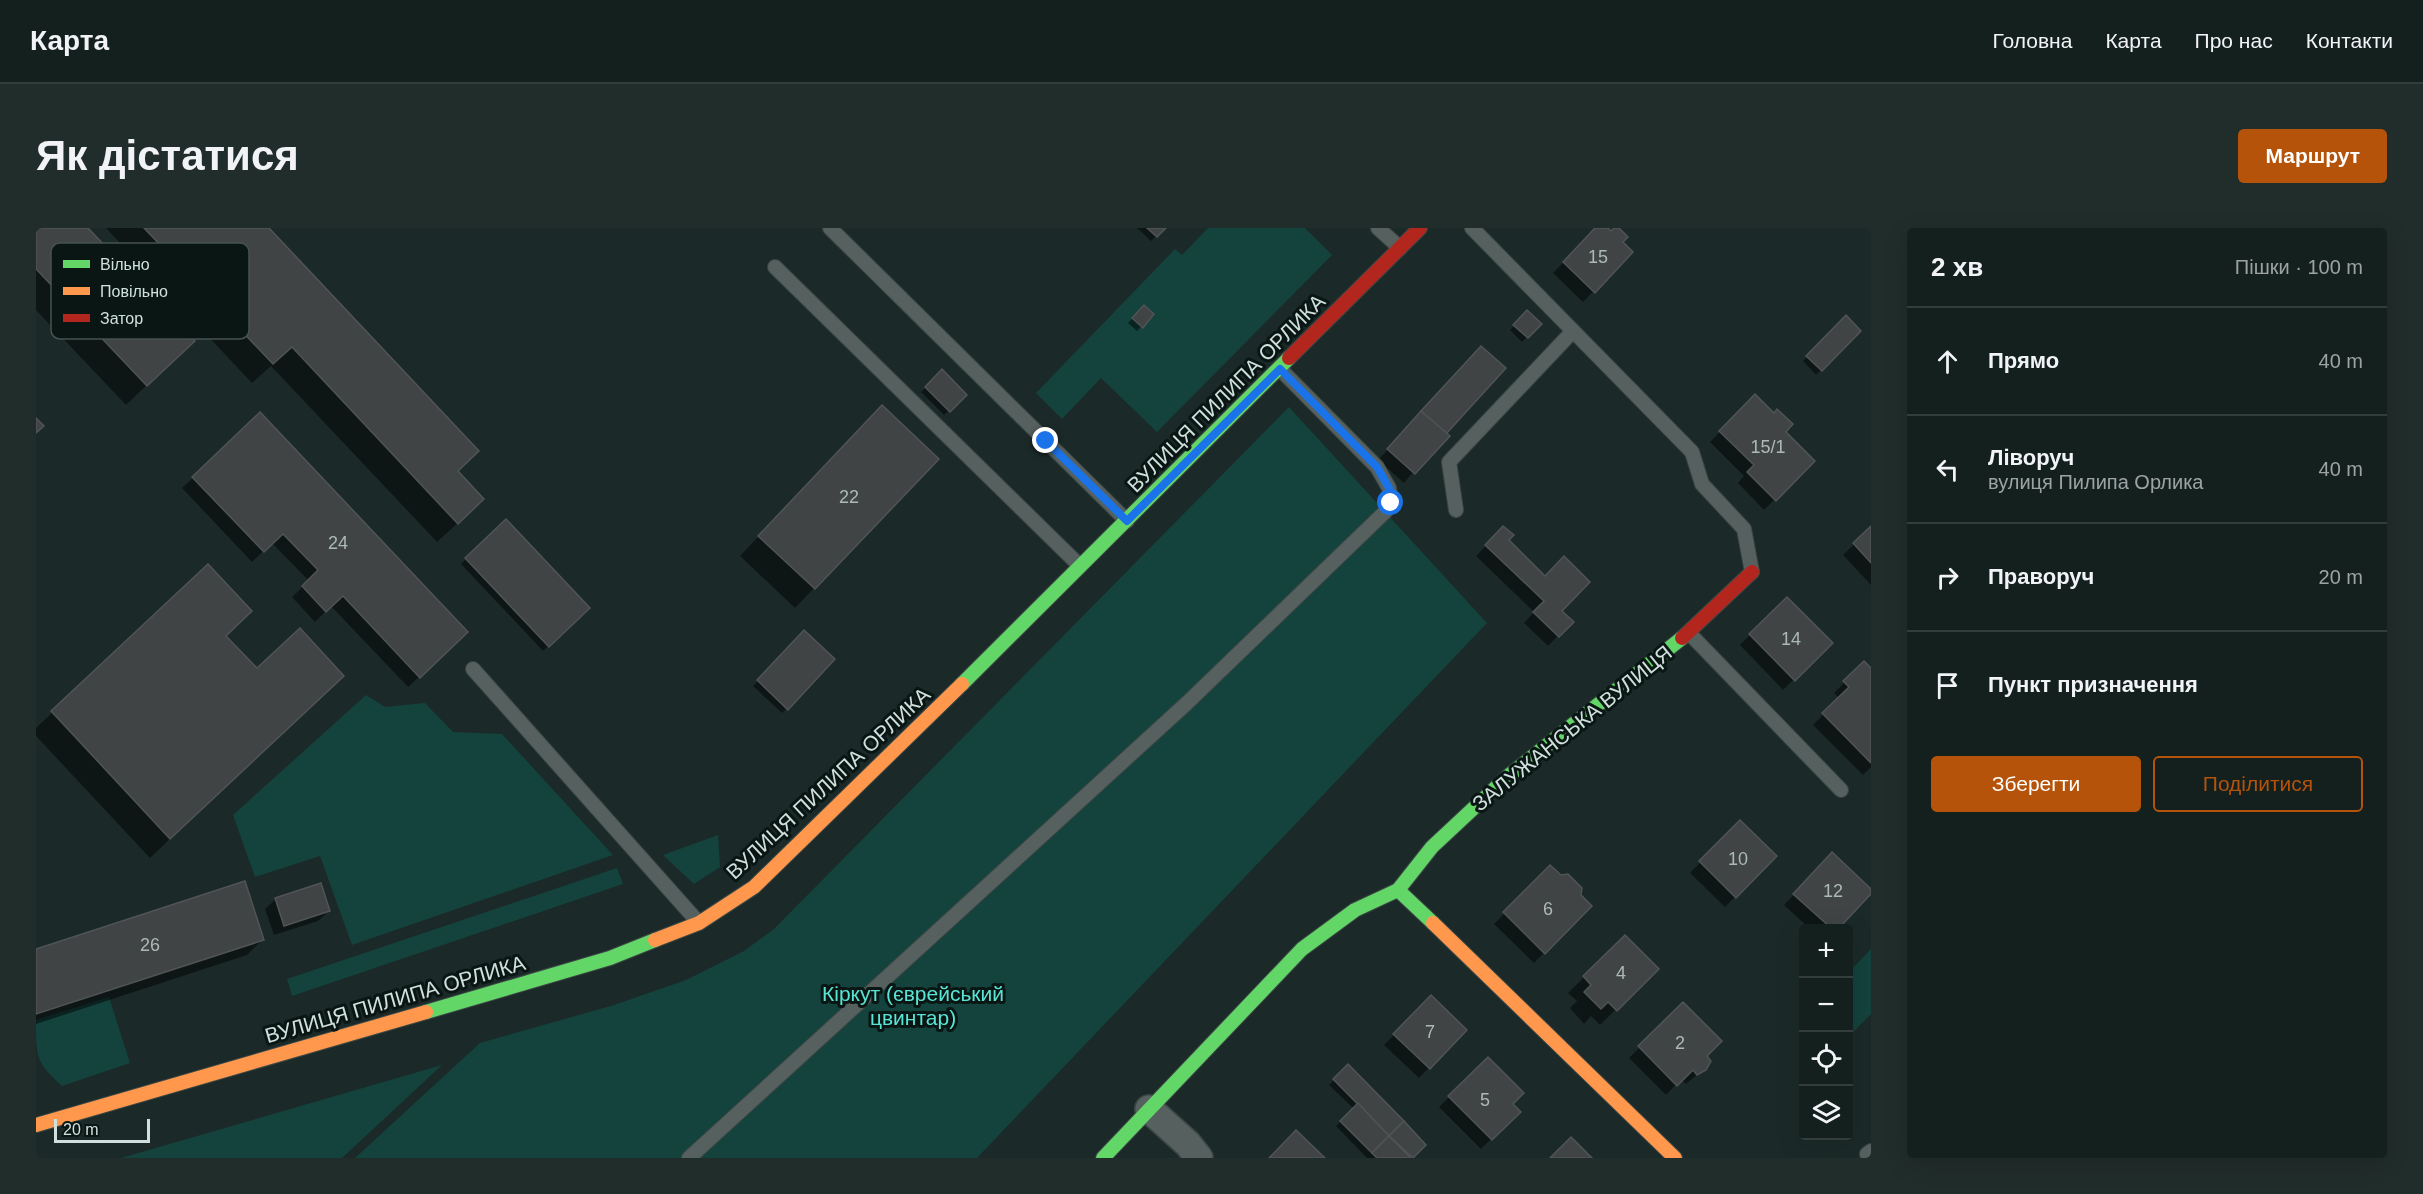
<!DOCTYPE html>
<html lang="uk">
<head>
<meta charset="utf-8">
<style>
  body { margin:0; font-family:Arial,sans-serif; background:#212d2b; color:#f1f3f6 }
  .controls { position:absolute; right:18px; bottom:18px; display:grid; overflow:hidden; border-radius:6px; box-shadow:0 6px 24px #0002 }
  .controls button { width:54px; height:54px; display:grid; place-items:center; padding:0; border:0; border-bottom:2px solid #333e3c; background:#14201e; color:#f1f3f6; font:30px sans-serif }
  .scale { position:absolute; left:18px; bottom:15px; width:96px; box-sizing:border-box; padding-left:6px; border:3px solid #d0e0dd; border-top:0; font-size:16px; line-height:21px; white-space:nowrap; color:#d0e0dd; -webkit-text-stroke:4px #0a1614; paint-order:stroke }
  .stop { position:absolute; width:18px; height:18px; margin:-14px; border:4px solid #1a73e8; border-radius:50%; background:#fff }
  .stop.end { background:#1a73e8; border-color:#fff; box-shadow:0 2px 6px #0008 }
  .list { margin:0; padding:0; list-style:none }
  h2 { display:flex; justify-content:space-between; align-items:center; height:78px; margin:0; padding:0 24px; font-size:26px }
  h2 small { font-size:20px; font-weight:400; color:#9da3a4 }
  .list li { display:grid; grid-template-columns:39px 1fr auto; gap:18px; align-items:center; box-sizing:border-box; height:108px; padding:0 24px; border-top:2px solid #333e3c }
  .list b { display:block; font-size:22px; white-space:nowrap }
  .list p { margin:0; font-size:20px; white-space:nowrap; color:#9da3a4 }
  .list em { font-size:20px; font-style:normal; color:#9da3a4 }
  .actions { display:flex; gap:12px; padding:18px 24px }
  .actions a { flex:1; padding:14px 0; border:2px solid #b45309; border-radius:6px; text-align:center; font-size:21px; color:#b45309 }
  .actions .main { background:#b45309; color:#fff }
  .icon { flex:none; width:33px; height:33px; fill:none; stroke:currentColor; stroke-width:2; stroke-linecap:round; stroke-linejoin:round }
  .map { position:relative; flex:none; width:1835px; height:930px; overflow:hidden; border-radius:6px }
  header { display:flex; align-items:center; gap:36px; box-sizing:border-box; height:84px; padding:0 30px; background:#14201e; border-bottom:2px solid #333e3c }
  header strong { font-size:28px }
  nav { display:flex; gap:33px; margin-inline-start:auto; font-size:21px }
  .intro { display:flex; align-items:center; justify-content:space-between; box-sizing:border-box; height:144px; padding:0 36px }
  h1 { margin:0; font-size:42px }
  .button { padding:15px 27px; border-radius:6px; background:#b45309; color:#fff; font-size:21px; font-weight:700 }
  main { display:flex; gap:36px; padding:0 36px }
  aside { flex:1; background:#14201e; border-radius:6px; box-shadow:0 6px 24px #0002 }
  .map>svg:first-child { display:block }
</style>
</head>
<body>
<header>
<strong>Карта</strong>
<nav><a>Головна</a><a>Карта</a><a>Про нас</a><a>Контакти</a></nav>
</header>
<div class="intro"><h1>Як дістатися</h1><a class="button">Маршрут</a></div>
<main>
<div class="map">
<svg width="1835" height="930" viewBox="0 0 1835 930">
  <rect width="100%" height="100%" fill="#1b2a28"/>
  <!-- green -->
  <g fill="#14423d">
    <path d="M1172 0H1269L1296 27 1121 204 1065 150 1026 191 1000 165 1139 21 1146 27Z"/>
    <path d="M1253 179 1451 395 941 930H319L444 815 578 777 650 752 708 723 738 701Z"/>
    <path d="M330 467 349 479 389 475 417 504 466 506 577 627 316 717 284 628 219 649 197 587Z"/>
    <path d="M682 607 684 639 658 656 627 627Z"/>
    <path d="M581 640 587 656 256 768 251 751Z"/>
    <path d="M1835 721V786L1813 808V744Z"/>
    <path d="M73 769 94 835 26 858C0 834 0 830 0 792Z"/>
    <path d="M406 837 306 930H85Z"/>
  </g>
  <!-- shadow -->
  <g fill="#0007">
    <path d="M0 0H50L137 132 90 177 0 82Z"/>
    <path d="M70 0H231L420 244 426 291 401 314 235 138 216 155Z"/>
    <path d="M1101 0H1128L1115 13Z"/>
    <path d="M1560 0H1569L1575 5 1581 0 1585 14 1595 24 1547 74 1517 45Z"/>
    <path d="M1108 79 1116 86 1101 103 1092 95Z"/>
    <path d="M1491 84 1504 96 1486 114 1474 102Z"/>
    <path d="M1810 89 1823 103 1780 147 1767 133Z"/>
    <path d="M906 144 929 167 908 187 885 164Z"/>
    <path d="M1719 168 1748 204 1777 233 1728 282 1702 255 1708 248 1674 214Z"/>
    <path d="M224 186 420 415 372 459 295 378 279 394 256 369 273 353 236 315 216 334 146 260Z"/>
    <path d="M1381 190 1408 206 1368 255 1342 232Z"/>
    <path d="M826 199 778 360 759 380 704 328Z"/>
    <path d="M470 293 552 380 507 423 425 336Z"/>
    <path d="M1467 300 1470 312 1509 350 1524 383 1535 394 1512 418 1488 395 1498 384 1440 328Z"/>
    <path d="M1835 300V357L1807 327Z"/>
    <path d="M172 338 189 408 221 442 286 467 114 630 0 508V500Z"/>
    <path d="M1751 371 1795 415 1747 462 1704 417Z"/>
    <path d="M768 404 797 431 746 485 717 458Z"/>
    <path d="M1828 435 1835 442V539L1827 547 1777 497 1803 470 1798 465Z"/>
    <path d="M1704 594 1739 628 1689 679 1654 645Z"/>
    <path d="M1786 637 1835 663 1801 700H1773L1748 677Z"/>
    <path d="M1514 639 1554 678 1498 735 1458 696Z"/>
    <path d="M240 671 293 683 282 693 238 707 229 681Z"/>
    <path d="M1589 709 1621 741 1564 797 1555 788 1548 796 1534 780 1541 773 1532 765Z"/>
    <path d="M227 711 211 727 0 796V723Z"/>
    <path d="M1395 769 1429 802 1383 850 1348 817Z"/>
    <path d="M1647 776 1668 828V841L1650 856 1645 851 1630 867 1593 830Z"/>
    <path d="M1452 831 1475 876 1482 884 1445 921 1403 879Z"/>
    <path d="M1312 839 1388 917 1375 930H1331L1300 898 1318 881 1293 857Z"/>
  </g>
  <!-- building -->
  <g fill="#404445" stroke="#515457" stroke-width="1.5">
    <path d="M0 0H52L159 113 111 158 0 41Z"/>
    <path d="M108 0H233L443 223 422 243 448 271 422 296 256 119 237 136Z"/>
    <path d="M1111 0H1130L1121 9Z"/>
    <path d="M1559 0H1572L1575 3 1578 0H1583L1592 9 1587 14 1597 24 1559 65 1527 34Z"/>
    <path d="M1108 77 1118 86 1107 100 1096 90Z"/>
    <path d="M1491 82 1506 96 1492 110 1477 97Z"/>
    <path d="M1810 87 1825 103 1786 143 1770 128Z"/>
    <path d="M1445 118 1470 140 1410 206 1385 183Z"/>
    <path d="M906 141 931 167 914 184 889 159Z"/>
    <path d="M1719 166 1738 185 1741 181 1757 196 1750 204 1779 233 1740 273 1711 244 1718 237 1683 203Z"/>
    <path d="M846 177 903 231 779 361 722 308Z"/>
    <path d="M1385 183 1414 208 1379 246 1351 221Z"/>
    <path d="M224 184 432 404 384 450 307 368 290 384 266 358 282 342 247 306 228 324 156 249Z"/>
    <path d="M0 190 8 198 0 205Z"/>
    <path d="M470 291 554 380 513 419 429 330Z"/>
    <path d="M1467 298 1478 307 1473 312 1509 348 1528 328 1554 354 1526 383 1538 394 1523 409 1497 384 1508 373 1449 317Z"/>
    <path d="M1835 298V335L1817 315Z"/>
    <path d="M172 336 216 383 190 408 221 440 264 400 308 448 134 611 15 483Z"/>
    <path d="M1751 369 1797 415 1759 453 1713 406Z"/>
    <path d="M768 402 799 431 752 482 721 452Z"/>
    <path d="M1828 433 1835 440V535L1786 485 1813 459 1807 453Z"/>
    <path d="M1704 592 1741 628 1700 670 1663 633Z"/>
    <path d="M1796 624 1835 661V666L1803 700H1795L1757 666Z"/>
    <path d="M1514 637 1525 647 1532 646 1546 660 1545 667 1556 678 1509 726 1467 684Z"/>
    <path d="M209 653 228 712 0 786V721Z"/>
    <path d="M285 655 294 683 248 698 239 670Z"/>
    <path d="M1589 707 1623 741 1581 783 1572 774 1565 781 1548 764 1555 757 1547 748Z"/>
    <path d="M1395 767 1431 802 1394 841 1357 806Z"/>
    <path d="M1647 774 1686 813 1671 828 1675 833 1670 842 1661 847 1657 842 1641 858 1602 818Z"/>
    <path d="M1452 829 1488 865 1477 876 1485 884 1456 912 1412 868Z"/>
    <path d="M1312 836 1368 893 1353 908 1297 851Z"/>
    <path d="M1322 875 1353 908 1336 925 1304 893Z"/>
    <path d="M1368 893 1390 917 1377 930 1353 908Z"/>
    <path d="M1260 902 1289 930H1233Z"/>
    <path d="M1353 908 1375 930H1341L1336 925Z"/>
    <path d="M1535 909 1556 930H1514Z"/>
  </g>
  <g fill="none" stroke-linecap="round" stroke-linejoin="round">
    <defs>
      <g id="lane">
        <path d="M794 0 1091 293"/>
        <path d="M1342 0 1364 20"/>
        <path d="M1436 0 1656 224 1666 256 1708 301 1716 344"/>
        <path d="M739 39 1044 338"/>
        <path d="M1420 282 1413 234 1537 103"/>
        <path d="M1653 405 1805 562"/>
        <path d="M437 441 663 695"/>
        <path d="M653 930 1151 475 1349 284 1355 275 1353 260 1341 239 1244 141"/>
        <path d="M1834 930 1831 926 1835 923"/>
      </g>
      <path id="street" d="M1113 881 1152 916 1163 930"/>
      <g id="fast">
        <path d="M926 456 1253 130"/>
        <path d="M1362 662 1396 619 1471 549 1646 410"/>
        <path d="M390 784 574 730 619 712"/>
        <path d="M1067 930 1266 721 1319 682 1362 662 1397 695"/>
      </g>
      <g id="slow">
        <path d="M1397 695 1639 930"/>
        <path d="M619 712 663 695 718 659 926 456"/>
        <path d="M0 897 390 784"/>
      </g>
      <g id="jam">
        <path d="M1253 130 1384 0"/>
        <path d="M1646 410 1716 344"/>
      </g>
    </defs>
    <!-- lane casing -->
    <use href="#lane" stroke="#3b4745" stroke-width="16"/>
    <!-- street casing -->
    <use href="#street" stroke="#3b4745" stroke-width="30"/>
    <!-- fast casing -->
    <use href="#fast" stroke="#3b4745" stroke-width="16"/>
    <!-- slow casing -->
    <use href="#slow" stroke="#3b4745" stroke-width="16"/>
    <!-- jam casing -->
    <use href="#jam" stroke="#3b4745" stroke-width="16"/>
    <!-- lane -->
    <use href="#lane" stroke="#56615f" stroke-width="14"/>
    <!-- street -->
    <use href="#street" stroke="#56615f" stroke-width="27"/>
    <!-- fast -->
    <use href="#fast" stroke="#63d668" stroke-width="14"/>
    <!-- slow -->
    <use href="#slow" stroke="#ff974d" stroke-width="14"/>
    <!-- jam -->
    <use href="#jam" stroke="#b3261e" stroke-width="14"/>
  </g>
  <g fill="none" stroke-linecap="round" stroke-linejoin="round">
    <!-- route -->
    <path stroke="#1a73e8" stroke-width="8" d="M1010 213 1091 293 1244 141 1341 239 1353 260 1355 275"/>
  </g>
  <g text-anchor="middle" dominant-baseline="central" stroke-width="6" stroke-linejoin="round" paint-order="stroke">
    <!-- number labels -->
    <g font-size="18" fill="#acb9b7">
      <text x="1562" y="29">15</text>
      <text x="1732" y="219">15/1</text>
      <text x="813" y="269">22</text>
      <text x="302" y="315">24</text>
      <text x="1755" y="411">14</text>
      <text x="1702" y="631">10</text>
      <text x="1797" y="663">12</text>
      <text x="1512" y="681">6</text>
      <text x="114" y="717">26</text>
      <text x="1585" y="745">4</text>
      <text x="1394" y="804">7</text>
      <text x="1644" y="815">2</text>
      <text x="1449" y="872">5</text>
    </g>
    <!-- street labels -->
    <g font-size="21" fill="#d0e0dd" stroke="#0a1614">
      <text transform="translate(1190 165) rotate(-45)">ВУЛИЦЯ ПИЛИПА ОРЛИКА</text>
      <text transform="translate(1536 500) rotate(-39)">ЗАЛУЖАНСЬКА ВУЛИЦЯ</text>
      <text transform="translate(792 555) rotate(-43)">ВУЛИЦЯ ПИЛИПА ОРЛИКА</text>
      <text transform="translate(359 771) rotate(-16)">ВУЛИЦЯ ПИЛИПА ОРЛИКА</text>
    </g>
    <!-- park labels -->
    <g font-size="21" fill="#59e4d4" stroke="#0a1614">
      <text x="877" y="765">Кіркут (єврейський<tspan x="877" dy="24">цвинтар)</tspan></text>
    </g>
  </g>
  <!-- legend -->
  <rect x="15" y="15" width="198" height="96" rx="9" fill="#0a1614" stroke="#455350" stroke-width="1.5"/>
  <rect x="27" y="32" width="27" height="8" fill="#63d668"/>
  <rect x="27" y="59" width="27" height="8" fill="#ff974d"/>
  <rect x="27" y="86" width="27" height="8" fill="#b3261e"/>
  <g font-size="16" fill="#d0e0dd">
    <text x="64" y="42">Вільно</text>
    <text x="64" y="69">Повільно</text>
    <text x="64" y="96">Затор</text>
  </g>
</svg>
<div class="controls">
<button>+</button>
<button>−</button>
<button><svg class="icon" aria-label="locate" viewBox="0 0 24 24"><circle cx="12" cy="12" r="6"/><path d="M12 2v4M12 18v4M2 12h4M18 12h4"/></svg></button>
<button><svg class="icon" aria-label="layers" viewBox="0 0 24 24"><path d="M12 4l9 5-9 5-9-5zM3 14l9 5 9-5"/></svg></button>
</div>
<div class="scale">20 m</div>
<div class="stop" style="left:1355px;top:275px"></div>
<div class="stop end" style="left:1010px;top:213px"></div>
</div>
<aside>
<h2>2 хв<small>Пішки · 100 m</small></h2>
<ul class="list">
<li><svg class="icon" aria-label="ahead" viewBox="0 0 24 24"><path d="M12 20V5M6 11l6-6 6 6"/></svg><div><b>Прямо</b></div><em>40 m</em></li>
<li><svg class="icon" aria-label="left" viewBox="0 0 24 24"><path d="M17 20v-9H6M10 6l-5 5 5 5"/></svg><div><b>Ліворуч</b><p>вулиця Пилипа Орлика</p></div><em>40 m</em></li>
<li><svg class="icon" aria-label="right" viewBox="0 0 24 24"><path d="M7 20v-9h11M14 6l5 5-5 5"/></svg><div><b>Праворуч</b></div><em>20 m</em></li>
<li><svg class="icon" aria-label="arrive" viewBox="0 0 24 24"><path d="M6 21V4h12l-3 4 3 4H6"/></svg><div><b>Пункт призначення</b></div></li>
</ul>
<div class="actions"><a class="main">Зберегти</a><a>Поділитися</a></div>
</aside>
</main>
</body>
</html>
